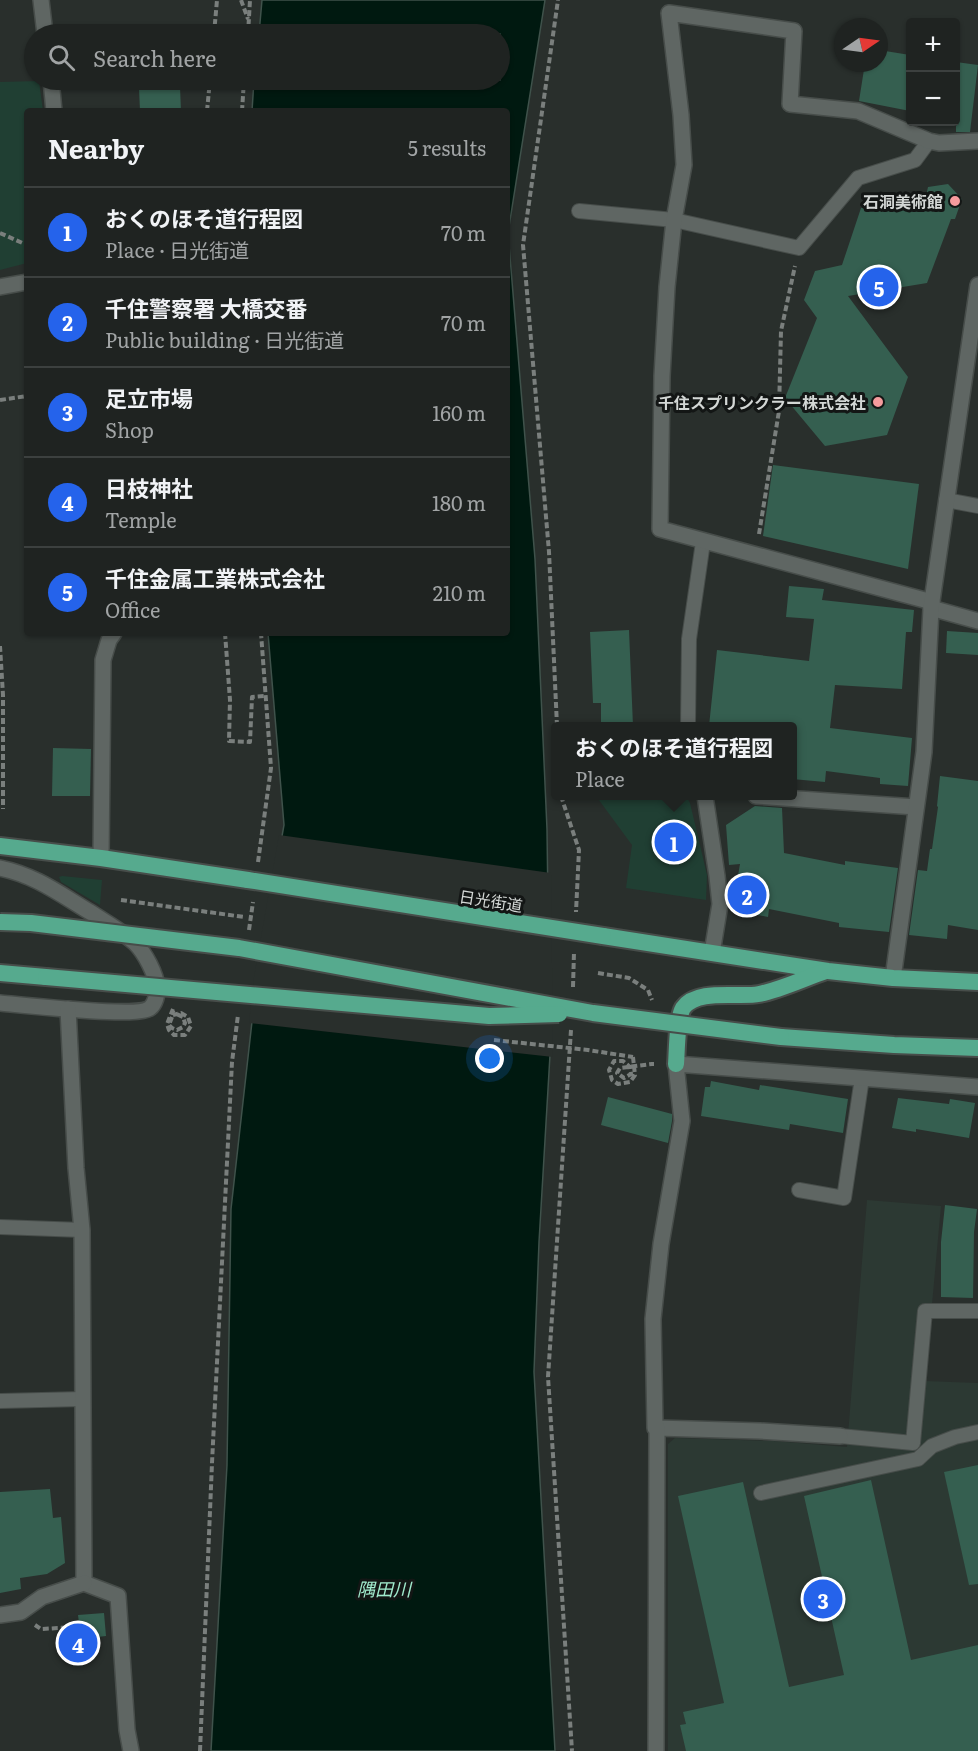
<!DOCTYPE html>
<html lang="en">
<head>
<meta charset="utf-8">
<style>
  body { margin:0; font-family:Literata,"Noto Sans JP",serif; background:#2c2f2e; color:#f1f3f6 }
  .controls { position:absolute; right:18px; top:18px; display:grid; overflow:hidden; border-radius:6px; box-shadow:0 2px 4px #0004 }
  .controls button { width:54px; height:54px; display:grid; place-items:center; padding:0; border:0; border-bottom:2px solid #3c403f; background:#1f2321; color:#f1f3f6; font:30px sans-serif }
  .compass { position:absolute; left:834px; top:18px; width:54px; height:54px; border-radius:50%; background:#1f2321; box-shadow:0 2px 4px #0004; rotate:77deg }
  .you { position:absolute; left:490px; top:1059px; width:21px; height:21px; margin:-15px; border:4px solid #fff; border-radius:50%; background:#1a73e8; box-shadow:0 0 0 9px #1a73e833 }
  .badge { display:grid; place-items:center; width:39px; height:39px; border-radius:50%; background:#2563eb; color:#fff; font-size:20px; font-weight:700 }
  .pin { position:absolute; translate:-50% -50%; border:3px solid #fff; box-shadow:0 2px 6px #0006 }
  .popup { position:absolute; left:551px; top:722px; width:246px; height:78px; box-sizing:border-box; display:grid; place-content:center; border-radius:6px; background:#1f2321; filter:drop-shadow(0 2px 4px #0005); font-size:20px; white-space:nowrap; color:#a1a4a5 }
  .popup b { font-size:22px; color:#f1f3f6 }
  .popup::after { content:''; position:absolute; left:50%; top:100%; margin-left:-12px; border:12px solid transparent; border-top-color:#1f2321 }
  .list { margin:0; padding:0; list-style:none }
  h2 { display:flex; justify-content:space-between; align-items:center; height:78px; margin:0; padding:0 24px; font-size:26px }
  h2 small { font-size:20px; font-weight:400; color:#a1a4a5 }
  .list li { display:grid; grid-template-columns:39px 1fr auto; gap:18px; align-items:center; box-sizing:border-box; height:90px; padding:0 24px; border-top:2px solid #3c403f }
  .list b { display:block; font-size:22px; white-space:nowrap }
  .list p { margin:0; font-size:20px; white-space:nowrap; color:#a1a4a5 }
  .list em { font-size:20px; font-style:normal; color:#a1a4a5 }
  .icon { flex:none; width:33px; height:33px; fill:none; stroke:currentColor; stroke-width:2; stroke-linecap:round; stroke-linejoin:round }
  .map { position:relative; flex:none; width:978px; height:1751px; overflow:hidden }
  .search { position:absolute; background:#1f2321; box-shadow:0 2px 4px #0004; left:24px; top:24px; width:486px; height:66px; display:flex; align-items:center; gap:15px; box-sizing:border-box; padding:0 21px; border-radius:33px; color:#a1a4a5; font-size:22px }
  .panel { position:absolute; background:#1f2321; box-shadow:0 2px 4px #0004; left:24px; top:108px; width:486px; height:528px; border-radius:6px }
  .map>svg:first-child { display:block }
</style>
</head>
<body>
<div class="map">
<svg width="978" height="1751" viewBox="0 0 978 1751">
  <rect width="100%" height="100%" fill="#292f2c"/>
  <!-- built -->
  <path fill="#2c3933" d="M867 1200 941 1206 925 1381 978 1383V1751H668V1444L675 1438 774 1441 847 1447Z"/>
  <!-- green -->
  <g fill="#203f33">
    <path d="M39 81 43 111H27V263L0 270V82Z"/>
    <path d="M596 796H686L690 803 707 875 706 900 626 888 632 845Z"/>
    <path d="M62 876 102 880 100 905 61 882 59 877Z"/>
  </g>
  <!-- water -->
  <path fill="#001910" stroke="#3f524b" stroke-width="1.5" d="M262 0H545L508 233 535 559 547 829 550 1055 539 1242 534 1372 555 1751H211L227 1465 231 1209 257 977 284 825 268 633H507V111H252L254 80H500V34H259Z"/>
  <!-- pier -->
  <path fill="#292f2c" d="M279 835 551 873 553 1057 249 1023 254 977Z"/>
  <!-- building -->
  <g fill="#355f50">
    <path d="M879 50 910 55V111L859 101 865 63H879Z"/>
    <path d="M956 62 978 65 970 132H956Z"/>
    <path d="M180 87 181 111H140L139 88Z"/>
    <path d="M948 184 962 199 955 219H951L927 283 848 296 908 377 887 435 825 446 785 398 817 318 804 300 815 271 842 265 861 208 926 196 928 187Z"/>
    <path d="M773 465 919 484 908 569 763 536Z"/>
    <path d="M789 586 824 589 822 600 914 610 912 632H906L902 689 835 685 830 728 912 738 908 786 880 784V778L826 771 825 782 792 779V726H709L717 650 809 661 814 619 786 617Z"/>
    <path d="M629 630 633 726H601V703H593L590 632Z"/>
    <path d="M947 631 978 633V655L946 653Z"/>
    <path d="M53 748 91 749 90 796H52Z"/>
    <path d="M940 776 978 781V930L948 925 947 939 909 935 918 870 927 871 930 849H932L938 807 937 806Z"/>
    <path d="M755 806 782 808 784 853 845 865V861L898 868 889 932 839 927V923L769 909 768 917 732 910 740 864 729 865 726 825Z"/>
    <path d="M711 1081 759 1090 760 1085 848 1099 843 1133 790 1124 789 1130 701 1116 705 1087H710Z"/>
    <path d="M608 1097 672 1114V1121L668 1143 601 1125Z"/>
    <path d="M898 1098 949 1104 950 1099 975 1103 969 1138 916 1129V1132L892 1128Z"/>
    <path d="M945 1205 977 1209 974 1232 973 1298 941 1297V1242Z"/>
    <path d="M978 1465V1584L969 1585 944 1472Z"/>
    <path d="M871 1480 911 1660 978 1645V1751H686L680 1725 686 1724 683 1712 724 1703 678 1496 743 1482 789 1687 844 1675 804 1496Z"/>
    <path d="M50 1489 53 1518 61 1517 65 1563 47 1574 20 1578 21 1589 0 1593V1492Z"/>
    <path d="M104 1613 106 1636 81 1639 78 1615Z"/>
  </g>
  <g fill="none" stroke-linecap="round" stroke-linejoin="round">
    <defs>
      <g id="service">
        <path d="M579 211 674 220 799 248 858 178 915 160 929 141"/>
        <path d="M946 500 978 506"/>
        <path d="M688 726 689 639 703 542"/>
        <path d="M799 1190 844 1198 862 1078"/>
        <path d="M0 1227 82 1230"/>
        <path d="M0 1401 83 1399"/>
        <path d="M840 1436 913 1443 925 1311H978"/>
        <path d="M761 1493 918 1459 932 1446 955 1437 978 1432"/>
      </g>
      <g id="minor">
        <path d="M41 0 45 34"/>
        <path d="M51 80 54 111"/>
        <path d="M0 287 27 282"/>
        <path d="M932 602 660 529 662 376 667 287 674 220 684 165 681 115 669 13 794 31 790 104 858 111 929 141 939 143 978 141"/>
        <path d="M931 608 978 621"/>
        <path d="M705 796 717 876 720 904 712 953"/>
        <path d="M756 796 916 807"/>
        <path d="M101 858 103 660 109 640 114 633"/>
        <path d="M0 868C35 875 60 894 90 912 105 922 122 931 135 943 145 953 156 974 157 987 158 994 155 1004 150 1008 139 1018 22 1005 0 1003"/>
        <path d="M68 1009 76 1168 82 1230 84 1583 118 1596 127 1730 131 1751"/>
        <path d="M657 1428 760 1431 840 1436"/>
        <path d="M0 1615 21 1612 42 1597 84 1583"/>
        <path d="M656 1751 657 1428H655L653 1319 661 1244 682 1121 676 1064 978 1087"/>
      </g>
      <path id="tertiary" d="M893 978 924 752 931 608 978 285"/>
      <g id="trunk">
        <path d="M0 846 101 858 248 880"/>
        <path d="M603 936 828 971 893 978 978 982"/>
        <path d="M0 973 46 977"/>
        <path d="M781 1037 894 1045 978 1048"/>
        <path d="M676 1064C677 1051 677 1018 683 1008 697 988 739 998 759 994 780 990 805 978 826 971"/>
      </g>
    </defs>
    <!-- service casing -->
    <use href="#service" stroke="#474d4a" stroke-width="16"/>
    <!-- minor casing -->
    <use href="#minor" stroke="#474d4a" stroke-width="18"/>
    <!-- tertiary casing -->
    <use href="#tertiary" stroke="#474d4a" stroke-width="18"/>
    <!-- trunk casing -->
    <use href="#trunk" stroke="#474d4a" stroke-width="20"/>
    <!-- path -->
    <g stroke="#7a7f7d" stroke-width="4" stroke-dasharray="6 3" stroke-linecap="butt">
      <path d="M241 0 248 19"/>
      <path d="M214 34 217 0"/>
      <path d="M248 34 250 0"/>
      <path d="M207 111 210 80"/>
      <path d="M242 111 244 80"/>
      <path d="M0 233 27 245"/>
      <path d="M0 400 27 396"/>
      <path d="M759 534 779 411 781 331 795 266"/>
      <path d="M225 633 230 700 229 741 250 742 252 697 265 696"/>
      <path d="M0 646 3 695V809"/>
      <path d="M557 726 549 552 523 245 558 0"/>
      <path d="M561 796 579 850 576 912"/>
      <path d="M258 862 271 768 261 633"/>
      <path d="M121 900 244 917"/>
      <path d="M249 930 253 902"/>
      <path d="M598 973 629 978 648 990 652 1000"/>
      <path d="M573 987 574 952"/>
      <path d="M172 1017 169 1025 172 1028 177 1030 183 1027 185 1023 183 1017 172 1012"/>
      <path d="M571 1030 548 1377 572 1751"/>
      <path d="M633 1057 635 1075 630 1082 618 1084 612 1080 609 1070 614 1061H623L630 1067 631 1074 624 1078 617 1073 620 1068 652 1064H654"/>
      <path d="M35 1625 41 1629 76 1627"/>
      <path d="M200 1751 212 1463 232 1062 238 1015"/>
    </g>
    <!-- service -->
    <use href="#service" stroke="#5f6663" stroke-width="14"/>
    <!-- minor -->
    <use href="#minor" stroke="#5f6663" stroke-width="15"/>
    <!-- tertiary -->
    <use href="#tertiary" stroke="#5f6663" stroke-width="15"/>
    <!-- trunk -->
    <use href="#trunk" stroke="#56aa8e" stroke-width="16"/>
    <defs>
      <g id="trunk-bridge">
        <path d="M248 880 603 936"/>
        <path d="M0 922 31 923 239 948 593 1013 781 1037"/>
        <path d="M46 977 489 1016 559 1014"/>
      </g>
    </defs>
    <!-- trunk-bridge casing -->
    <use href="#trunk-bridge" stroke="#474d4a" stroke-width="20" stroke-linecap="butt"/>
    <!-- path-bridge -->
    <g stroke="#7a7f7d" stroke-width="4" stroke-dasharray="6 3" stroke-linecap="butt">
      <path d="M173 1009 167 1024 169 1030 174 1035H185L191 1026 188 1017 181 1013 173 1015"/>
      <path d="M494 1040 588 1050 633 1057"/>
    </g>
    <!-- trunk-bridge -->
    <use href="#trunk-bridge" stroke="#56aa8e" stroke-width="16"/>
  </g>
  <!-- markers -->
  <g fill="#f59b9d" stroke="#131615" stroke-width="2">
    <circle cx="955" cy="201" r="6"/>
    <circle cx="878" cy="402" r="6"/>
  </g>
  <g text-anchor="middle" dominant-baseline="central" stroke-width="6" stroke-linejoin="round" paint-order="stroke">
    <!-- poi labels -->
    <g font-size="16" font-weight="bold" fill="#d3d7d5" stroke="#131615" text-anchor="end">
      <text x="943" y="201">石洞美術館</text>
      <text x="866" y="402">千住スプリンクラー株式会社</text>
    </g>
    <!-- street labels -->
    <g font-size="16" fill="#d3d7d5" stroke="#131615">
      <text transform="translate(491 900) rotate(9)">日光街道</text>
    </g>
    <!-- water labels -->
    <g font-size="18" font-style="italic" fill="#a1ebce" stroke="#131615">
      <text x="384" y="1588">隅田川</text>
    </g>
  </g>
</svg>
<div class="controls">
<button>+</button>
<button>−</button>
</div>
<svg class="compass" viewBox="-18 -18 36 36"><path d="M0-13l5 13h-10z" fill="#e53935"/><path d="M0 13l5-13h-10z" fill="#a1a4a5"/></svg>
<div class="you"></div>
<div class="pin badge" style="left:674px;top:842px">1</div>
<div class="popup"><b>おくのほそ道行程図</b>Place</div>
<div class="pin badge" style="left:747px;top:895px">2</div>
<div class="pin badge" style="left:823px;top:1599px">3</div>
<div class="pin badge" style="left:78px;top:1643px">4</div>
<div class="pin badge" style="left:879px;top:287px">5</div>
<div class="search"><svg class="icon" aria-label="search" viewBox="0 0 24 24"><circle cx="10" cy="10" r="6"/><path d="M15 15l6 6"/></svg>Search here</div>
<section class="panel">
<h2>Nearby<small>5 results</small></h2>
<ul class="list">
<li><span class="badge">1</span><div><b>おくのほそ道行程図</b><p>Place · 日光街道</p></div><em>70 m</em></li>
<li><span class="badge">2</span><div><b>千住警察署 大橋交番</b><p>Public building · 日光街道</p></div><em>70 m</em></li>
<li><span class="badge">3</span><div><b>足立市場</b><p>Shop</p></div><em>160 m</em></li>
<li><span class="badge">4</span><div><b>日枝神社</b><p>Temple</p></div><em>180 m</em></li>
<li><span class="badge">5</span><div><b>千住金属工業株式会社</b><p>Office</p></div><em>210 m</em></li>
</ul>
</section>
</div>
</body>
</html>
